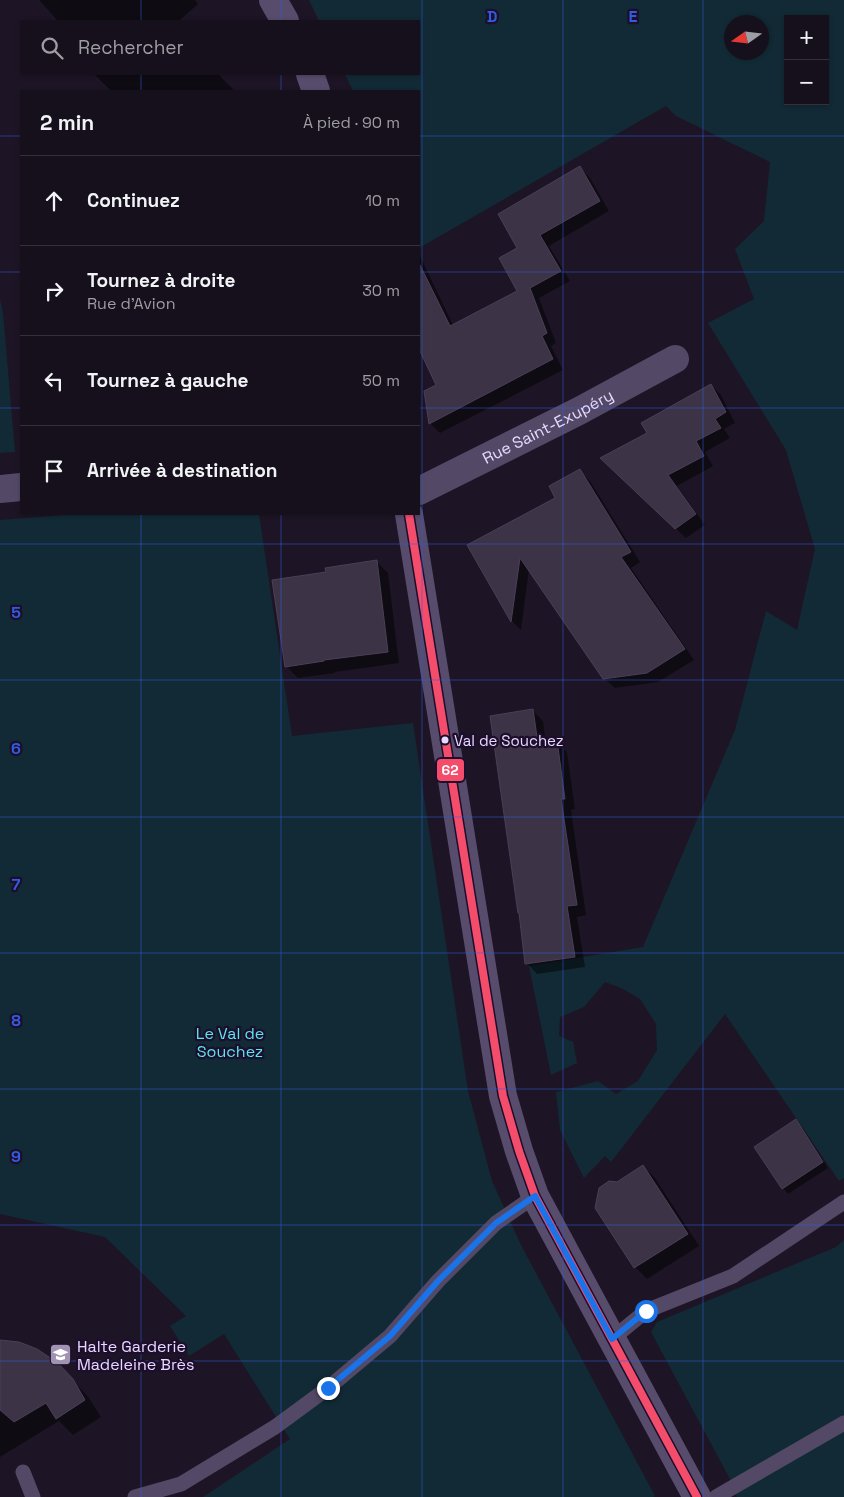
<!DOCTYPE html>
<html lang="fr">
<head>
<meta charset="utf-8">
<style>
  body { margin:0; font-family:"Space Grotesk",sans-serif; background:#1f1925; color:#f1f3f6 }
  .controls { position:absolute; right:15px; top:15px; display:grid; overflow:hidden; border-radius:0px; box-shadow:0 1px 4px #0004 }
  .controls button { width:45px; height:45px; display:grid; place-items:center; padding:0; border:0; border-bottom:1px solid #35303b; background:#16101c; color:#f1f3f6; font:25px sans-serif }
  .compass { position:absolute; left:724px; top:15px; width:45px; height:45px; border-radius:50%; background:#16101c; box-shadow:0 1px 4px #0004; rotate:256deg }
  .stop { position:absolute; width:15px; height:15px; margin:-11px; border:4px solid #1a73e8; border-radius:50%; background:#fff }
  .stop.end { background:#1a73e8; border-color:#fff; box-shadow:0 1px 5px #0008 }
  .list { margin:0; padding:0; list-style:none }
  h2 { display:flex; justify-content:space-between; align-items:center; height:65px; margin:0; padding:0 20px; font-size:21px }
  h2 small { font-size:16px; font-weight:400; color:#9e9da3 }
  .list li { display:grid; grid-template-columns:32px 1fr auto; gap:15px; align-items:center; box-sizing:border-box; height:90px; padding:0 20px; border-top:1px solid #35303b }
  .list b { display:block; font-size:19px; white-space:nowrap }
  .list p { margin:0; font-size:16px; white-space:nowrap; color:#9e9da3 }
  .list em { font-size:16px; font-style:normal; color:#9e9da3 }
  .icon { flex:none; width:28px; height:28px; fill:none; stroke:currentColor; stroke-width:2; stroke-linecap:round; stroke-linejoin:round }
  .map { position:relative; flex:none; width:844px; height:1497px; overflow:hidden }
  .search { position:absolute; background:#16101c; box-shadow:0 1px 4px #0004; left:20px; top:20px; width:400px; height:55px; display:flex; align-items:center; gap:12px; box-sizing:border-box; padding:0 18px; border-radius:0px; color:#9e9da3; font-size:19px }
  .panel { position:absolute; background:#16101c; box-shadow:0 1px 4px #0004; left:20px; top:90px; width:400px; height:425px; border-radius:0px }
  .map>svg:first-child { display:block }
</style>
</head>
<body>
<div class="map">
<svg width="844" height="1497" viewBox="0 0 844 1497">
  <rect width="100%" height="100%" fill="#1d1525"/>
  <!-- green -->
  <g fill="#122a35" fill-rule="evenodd">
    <path d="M309 0H844V1178L839 1181 725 1014 611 1162 605 1156 584 1178 560 1130 556 1092 598 1081 616 1094 638 1081 657 1050 656 1024 640 999 621 988 605 982 584 1007 560 1017 559 1036 573 1042 577 1063 551 1075 529 966 643 947 735 730 766 611 797 630 815 549 786 450 708 323 754 299 735 249 764 221 770 162 676 116 666 106 419 248V91H353L345 74H419V21H319ZM788 19H825V101H788ZM732 22H762V52H732Z"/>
    <path d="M0 299 3 313 15 452 0 453Z"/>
    <path d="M78 514H259L292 736 413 723 468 1091 492 1181 521 1245 655 1496 653 1497H203L290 1439 224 1334 189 1356 170 1326 186 1316 105 1237 0 1214V520Z"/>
    <path d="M844 1240V1497H737L730 1479 651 1332 657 1322 836 1247Z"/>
  </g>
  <!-- shadow -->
  <g fill="#0007">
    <path d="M39 0H195L198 4 180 20 181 21H58Z"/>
    <path d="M94 74H218L235 91H111Z"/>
    <path d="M580 168 590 178 609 211 549 246 570 281 539 298 556 343 551 346 563 370 440 433 430 423 437 386 419 346V344L424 341 419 331V254L453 325 519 291V248Z"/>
    <path d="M711 385 721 395 735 423 724 429 730 438 705 452 713 466 677 486 705 525 686 538 612 468 649 434Z"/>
    <path d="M580 471 590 481 640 562 631 568 694 660 658 682 615 688 604 678 529 569 521 630 512 621 469 545 557 498Z"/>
    <path d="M376 561 388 573 399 663 335 672V673L298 678 286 666 328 573Z"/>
    <path d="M532 710 543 721 546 744 557 742 567 752 575 809 571 810 586 915 577 917 585 967 537 974 527 963Z"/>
    <path d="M796 1121 802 1127 828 1168 788 1194 783 1188Z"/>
    <path d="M643 1166 655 1178 699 1246 647 1279 635 1267 617 1184Z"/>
    <path d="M0 1342 58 1364 89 1398 101 1417 73 1435 59 1421 0 1457Z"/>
  </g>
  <!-- building -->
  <g fill="#3c3346" stroke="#4b3f59">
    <path d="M580 166 600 201 540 235 561 271 530 288 547 333 542 336 553 359 429 424 424 391 436 385 419 349V263L450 326 517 291 499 258 517 248 498 214Z"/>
    <path d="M711 384 726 412 715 419 721 428 696 441 704 456 668 475 696 514 675 529 600 458 647 433 641 423Z"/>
    <path d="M580 469 631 552 621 557 685 649 647 673 603 679 520 558 511 622 467 545 555 498 549 486Z"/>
    <path d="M377 560 388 652 324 660V661L285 667 272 580 326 572 325 568Z"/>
    <path d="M533 709 538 744 557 740 565 799H561L577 905 567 906 575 957 525 964 519 913H518L490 716Z"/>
    <path d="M796 1119 823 1162 782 1189 754 1147Z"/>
    <path d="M643 1165 688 1234 634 1268 595 1208 599 1188 609 1181 617 1182Z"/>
    <path d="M0 1340 19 1342 37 1349 58 1363 73 1379 85 1400 56 1419 46 1403 14 1422 0 1410Z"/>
  </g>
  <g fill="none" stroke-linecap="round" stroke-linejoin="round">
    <!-- lane -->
    <g stroke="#534966" stroke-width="15">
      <path d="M612 1339 646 1311 733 1276 844 1202"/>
      <path d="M23 1472 33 1497"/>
      <path d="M135 1497 181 1484 275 1427 328 1388 390 1336 438 1281 496 1223 535 1196"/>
      <path d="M716 1497 844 1423"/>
    </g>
    <!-- street -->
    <g stroke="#534966" stroke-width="28">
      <path d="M0 489 21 487"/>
      <path id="s1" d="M419 491 579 411 675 359"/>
    </g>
    <!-- secondary -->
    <g stroke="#584c6c" stroke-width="28">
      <path d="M273 0 285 21"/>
      <path d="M310 74 316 91"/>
      <path d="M409 514 503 1096 519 1151 535 1196 697 1497"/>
    </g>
    <defs>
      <path id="bus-1" d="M409 514 503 1096 519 1151 535 1196 697 1497"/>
    </defs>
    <!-- bus-1 casing -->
    <use href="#bus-1" stroke="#1c0e2c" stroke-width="11"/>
    <!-- bus-1 -->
    <use href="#bus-1" stroke="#f44d6c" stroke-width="8"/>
  </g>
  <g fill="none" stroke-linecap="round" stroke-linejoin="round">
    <!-- route -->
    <path stroke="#1a73e8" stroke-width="6" d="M328 1388 390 1336 438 1281 496 1223 535 1196 612 1339 646 1311"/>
  </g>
  <!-- grid -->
  <path fill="none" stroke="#315cdc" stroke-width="1" stroke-opacity="0.55" d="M141 0V21M281 0V21M422 0V1497M563 0V1497M703 0V1497M141 74V91M281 74V91M0 136H21M419 136H844M0 272H21M419 272H844M0 408H21M419 408H844M141 514V1497M281 514V1497M0 544H844M0 680H844M0 817H844M0 953H844M0 1089H844M0 1225H844M0 1361H844"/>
  <!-- icons -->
  <defs>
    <symbol id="school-square" viewBox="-11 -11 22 22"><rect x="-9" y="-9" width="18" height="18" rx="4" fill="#a194b3" stroke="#1c0e2c"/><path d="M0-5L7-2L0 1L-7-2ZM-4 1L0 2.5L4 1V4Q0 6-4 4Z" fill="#fff"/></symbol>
  </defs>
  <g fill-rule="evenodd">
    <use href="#school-square" x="48" y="1342" width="25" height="25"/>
  </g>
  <!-- markers -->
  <circle fill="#e8d9ff" stroke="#1c0e2c" stroke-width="2" cx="445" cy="740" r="4.5"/>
  <g text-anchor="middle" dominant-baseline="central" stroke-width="4.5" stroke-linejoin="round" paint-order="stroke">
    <!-- bus labels -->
    <g font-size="15" fill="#e8d9ff" stroke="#1c0e2c" text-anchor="start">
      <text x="454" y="740">Val de Souchez</text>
    </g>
    <!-- street labels -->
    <g font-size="16" fill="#e8d9ff" stroke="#1c0e2c">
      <text stroke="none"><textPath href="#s1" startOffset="144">Rue Saint-Exupéry</textPath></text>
    </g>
    <!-- park labels -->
    <g font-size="16" fill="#57e8ed" stroke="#1c0e2c">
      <text x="230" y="1033">Le Val de<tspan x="230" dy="18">Souchez</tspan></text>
    </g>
    <!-- poi labels -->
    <g font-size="16" fill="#e8d9ff" stroke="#1c0e2c" text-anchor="start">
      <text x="77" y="1346">Halte Garderie<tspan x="77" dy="18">Madeleine Brès</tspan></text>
    </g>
  </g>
  <g font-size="16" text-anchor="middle" font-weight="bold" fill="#315cdc" stroke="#1c0e2c" stroke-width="4.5" stroke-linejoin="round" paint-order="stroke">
    <text x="492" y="22">D</text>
    <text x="633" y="22">E</text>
    <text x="16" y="618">5</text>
    <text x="16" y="754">6</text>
    <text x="16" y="890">7</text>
    <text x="16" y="1026">8</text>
    <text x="16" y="1162">9</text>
  </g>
  <rect stroke="#1c0e2c" stroke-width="2" x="436" y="758" width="29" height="24" rx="5" fill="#f44d6c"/>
  <g font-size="14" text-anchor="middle" font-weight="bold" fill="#fff">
    <text x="450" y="775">62</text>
  </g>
</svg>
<div class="controls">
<button>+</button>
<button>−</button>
</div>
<svg class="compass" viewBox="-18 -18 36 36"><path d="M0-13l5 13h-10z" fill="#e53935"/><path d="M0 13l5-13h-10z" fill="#9e9da3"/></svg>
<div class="stop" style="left:646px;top:1311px"></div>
<div class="stop end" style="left:328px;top:1388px"></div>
<div class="search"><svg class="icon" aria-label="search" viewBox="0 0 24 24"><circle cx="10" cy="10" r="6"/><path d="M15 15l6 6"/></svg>Rechercher</div>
<section class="panel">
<h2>2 min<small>À pied · 90 m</small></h2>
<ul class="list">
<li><svg class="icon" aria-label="ahead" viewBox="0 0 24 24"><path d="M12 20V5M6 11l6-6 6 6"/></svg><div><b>Continuez</b></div><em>10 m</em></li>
<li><svg class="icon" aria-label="right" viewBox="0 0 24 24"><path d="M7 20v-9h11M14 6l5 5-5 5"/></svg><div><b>Tournez à droite</b><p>Rue d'Avion</p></div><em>30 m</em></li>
<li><svg class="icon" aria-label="left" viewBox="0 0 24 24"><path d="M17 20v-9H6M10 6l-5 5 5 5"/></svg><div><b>Tournez à gauche</b></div><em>50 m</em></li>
<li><svg class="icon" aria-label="arrive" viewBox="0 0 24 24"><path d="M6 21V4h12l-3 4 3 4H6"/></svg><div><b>Arrivée à destination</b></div></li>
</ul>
</section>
</div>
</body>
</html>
